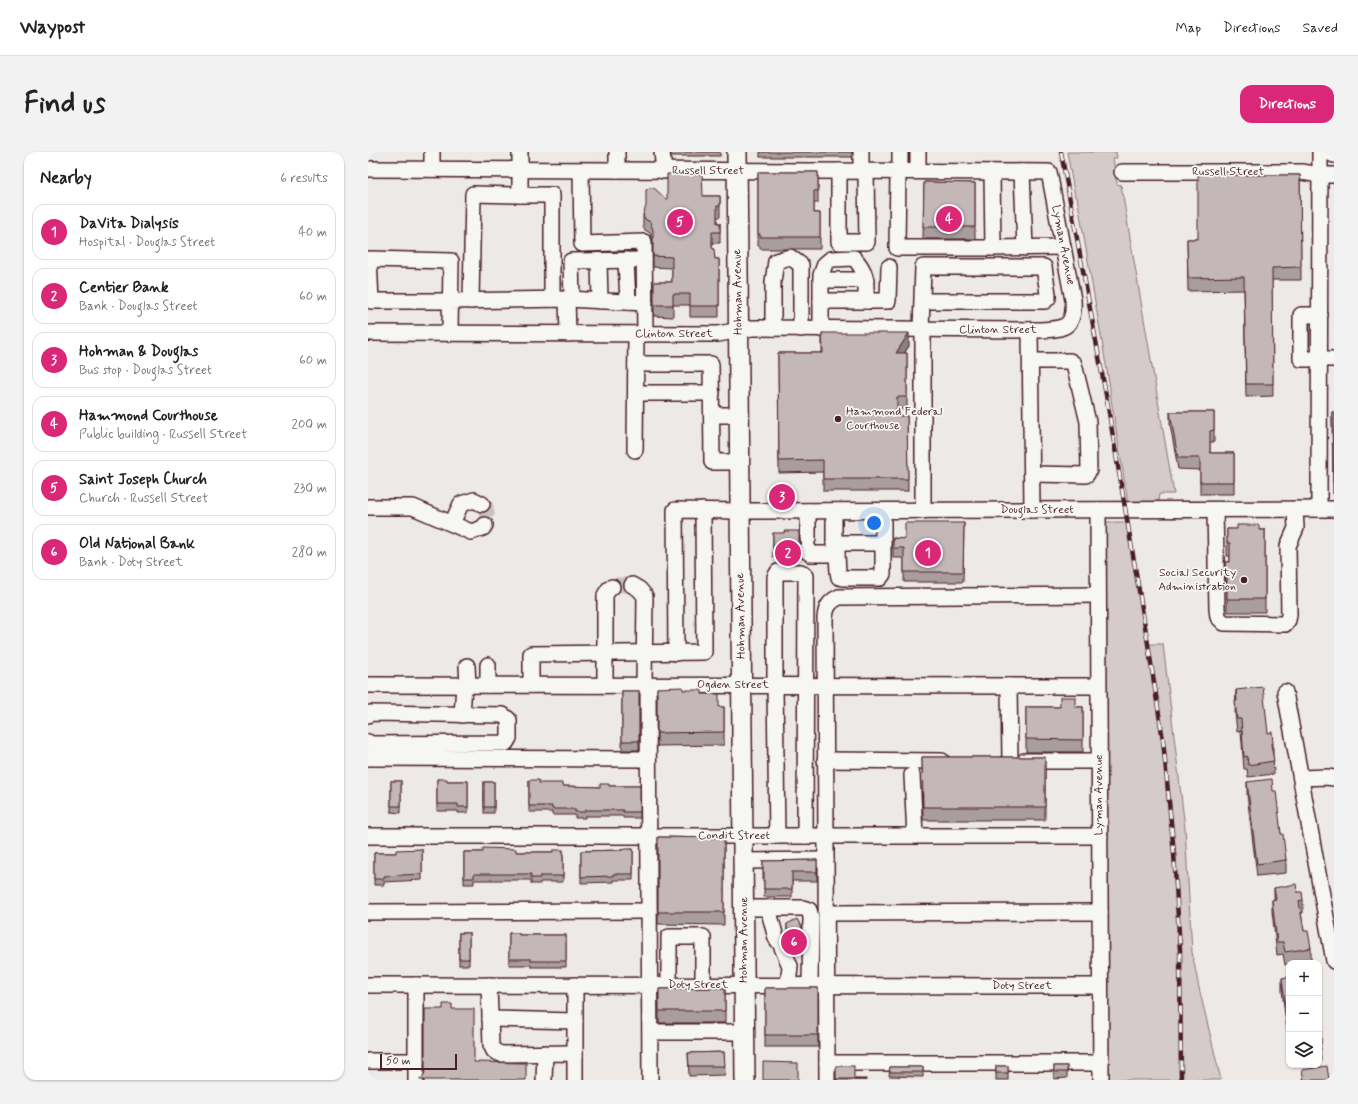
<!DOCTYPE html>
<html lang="en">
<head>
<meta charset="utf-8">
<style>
  body { margin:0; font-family:Mynerve,sans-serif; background:#f2f2f2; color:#222 }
  .controls { position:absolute; right:12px; bottom:12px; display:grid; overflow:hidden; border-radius:8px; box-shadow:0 1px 3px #0004 }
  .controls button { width:36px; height:36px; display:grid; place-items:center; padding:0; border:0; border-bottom:1px solid #e0e0e0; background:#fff; color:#222; font:20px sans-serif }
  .scale { position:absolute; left:12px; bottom:10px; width:77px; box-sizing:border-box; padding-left:4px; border:2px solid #4a1f2b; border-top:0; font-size:11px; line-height:14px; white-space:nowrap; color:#4a1f2b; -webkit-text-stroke:3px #f6f6f2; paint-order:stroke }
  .you { position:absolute; left:506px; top:371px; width:14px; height:14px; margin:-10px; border:3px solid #fff; border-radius:50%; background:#1a73e8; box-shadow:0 0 0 6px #1a73e833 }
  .badge { display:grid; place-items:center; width:26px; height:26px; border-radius:50%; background:#db2777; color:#fff; font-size:13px; font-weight:700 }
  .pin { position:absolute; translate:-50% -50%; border:2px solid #fff; box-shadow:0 1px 4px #0006 }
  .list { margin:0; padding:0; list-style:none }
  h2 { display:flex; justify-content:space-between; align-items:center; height:52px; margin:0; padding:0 16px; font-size:17px }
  h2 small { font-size:13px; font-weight:400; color:#767676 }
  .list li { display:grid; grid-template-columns:26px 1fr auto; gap:12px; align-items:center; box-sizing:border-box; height:56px; margin:0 8px 8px; padding:0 8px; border:1px solid #e0e0e0; border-radius:12px }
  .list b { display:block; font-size:15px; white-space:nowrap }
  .list p { margin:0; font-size:13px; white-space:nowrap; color:#767676 }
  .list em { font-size:13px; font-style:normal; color:#767676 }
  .icon { flex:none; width:22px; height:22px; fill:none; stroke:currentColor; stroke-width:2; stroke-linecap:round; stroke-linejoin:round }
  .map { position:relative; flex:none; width:966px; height:928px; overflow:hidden; border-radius:12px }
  header { display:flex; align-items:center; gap:24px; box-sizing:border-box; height:56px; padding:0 20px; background:#fff; border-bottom:1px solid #e0e0e0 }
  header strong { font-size:19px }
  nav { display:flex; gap:22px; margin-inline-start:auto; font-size:14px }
  .intro { display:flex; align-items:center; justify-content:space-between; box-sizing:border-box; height:96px; padding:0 24px }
  h1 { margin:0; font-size:28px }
  .button { padding:10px 18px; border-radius:12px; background:#db2777; color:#fff; font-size:14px; font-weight:700 }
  main { display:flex; gap:24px; padding:0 24px }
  aside { flex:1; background:#fff; border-radius:12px; box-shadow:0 1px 3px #0004 }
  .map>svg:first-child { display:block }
</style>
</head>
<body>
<header>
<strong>Waypost</strong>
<nav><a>Map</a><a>Directions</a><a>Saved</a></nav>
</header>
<div class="intro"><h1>Find us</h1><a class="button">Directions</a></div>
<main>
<aside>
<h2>Nearby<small>6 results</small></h2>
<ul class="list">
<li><span class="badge">1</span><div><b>DaVita Dialysis</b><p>Hospital · Douglas Street</p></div><em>40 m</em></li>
<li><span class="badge">2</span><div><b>Centier Bank</b><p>Bank · Douglas Street</p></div><em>60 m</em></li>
<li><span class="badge">3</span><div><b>Hohman &amp; Douglas</b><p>Bus stop · Douglas Street</p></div><em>60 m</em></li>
<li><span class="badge">4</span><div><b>Hammond Courthouse</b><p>Public building · Russell Street</p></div><em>200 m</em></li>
<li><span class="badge">5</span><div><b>Saint Joseph Church</b><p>Church · Russell Street</p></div><em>230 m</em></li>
<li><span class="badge">6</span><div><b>Old National Bank</b><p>Bank · Doty Street</p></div><em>280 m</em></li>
</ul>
</aside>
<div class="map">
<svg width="966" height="928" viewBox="0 0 966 928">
  <rect width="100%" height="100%" fill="#ece9e6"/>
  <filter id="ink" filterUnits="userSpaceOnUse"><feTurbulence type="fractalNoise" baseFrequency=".025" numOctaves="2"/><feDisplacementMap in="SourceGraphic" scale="8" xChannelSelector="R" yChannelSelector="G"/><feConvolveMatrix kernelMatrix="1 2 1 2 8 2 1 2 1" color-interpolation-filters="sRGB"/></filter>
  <g filter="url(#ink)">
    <!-- green -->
    <g fill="#d4cbca" stroke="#8f757a">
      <path d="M699 0H748L749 6H745L749 32 753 33 806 342H791L790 350H760L742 241V236L709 45H707Z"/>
      <path d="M730 370H759L780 492H795L817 676 824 800 831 836 853 928H734Z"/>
    </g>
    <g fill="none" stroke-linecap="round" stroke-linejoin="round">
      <!-- minor-tunnel -->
      <g stroke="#ccc1c1" stroke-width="15" stroke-dasharray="15 8" stroke-linecap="butt">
        <path d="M114 352 118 355 120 368 117 373"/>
        <path d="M244 435 249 433H264"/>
      </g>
      <defs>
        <g id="minor">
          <path d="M64 0V17"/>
          <path d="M249 0V18"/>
          <path d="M294 0 296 19"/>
          <path d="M550 0V19"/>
          <path d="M960 0 966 3"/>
          <path d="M0 17 681 20 705 148C707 176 696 177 672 178L384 176 350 182 0 181"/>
          <path d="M213 18 214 92 276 90 277 182"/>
          <path d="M471 19V90H499L498 19"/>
          <path d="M493 19V0"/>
          <path d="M530 19 529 96H625"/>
          <path d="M532 19V0"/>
          <path d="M624 20 625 96 695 95"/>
          <path d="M654 20 657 96"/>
          <path d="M754 20H934L952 23H966"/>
          <path d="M152 43H184V147"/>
          <path d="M258 108 260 150"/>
          <path d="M231 109 232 149"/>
          <path d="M453 128H498"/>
          <path d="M199 147 200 182"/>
          <path d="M204 147 203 109 276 108"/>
          <path d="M103 149 105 42 152 43V0"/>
          <path d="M453 149H520L521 115"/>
          <path d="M952 163H933V207H966"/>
          <path d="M405 176V130L408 109 422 105 433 113V177"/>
          <path d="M453 177V123L457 112 463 107 486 106C500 121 498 130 498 149"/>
          <path d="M553 178 555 115H676L680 142V146L677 149H554"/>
          <path d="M555 178V359"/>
          <path d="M662 178 664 358"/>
          <path d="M82 181 83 109 1 107 3 149H82L199 147 277 151"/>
          <path d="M663 209H702L706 212 720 270 721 318 719 322 718 323 664 322"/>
          <path d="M268 212H343L344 310H372"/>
          <path d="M268 241H344"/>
          <path d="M344 263H371"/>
          <path d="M267 298 268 182"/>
          <path d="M0 355H45L103 380 115 376 117 373"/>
          <path d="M951 357 952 0"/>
          <path d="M730 358 733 928"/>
          <path d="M847 358 849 457 850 465 856 471 917 472 920 468 921 463 920 394 928 376 927 357"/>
          <path d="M466 359V391L469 402 470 420 471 425 475 426H512L515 422V359"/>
          <path d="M84 371 93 352 106 348 114 352"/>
          <path d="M440 387V359"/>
          <path d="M466 391H515"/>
          <path d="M440 396V400L443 402H469"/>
          <path d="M264 433 271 437 277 444 276 533"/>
          <path d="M308 501 307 358 372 359 966 357"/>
          <path d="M120 513V533"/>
          <path d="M99 514 100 533"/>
          <path d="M0 533 730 534"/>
          <path d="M163 533V502L336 500 335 358"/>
          <path d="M237 533V443L241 437 244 435"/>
          <path d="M280 533 282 928"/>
          <path d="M641 534 642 609"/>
          <path d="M917 540 966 809"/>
          <path d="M0 563 2 561 135 563 141 568V586L138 591 3 592 0 590"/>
          <path d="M94 563 96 533"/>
          <path d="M0 606 280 607"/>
          <path d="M457 608 574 609"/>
          <path d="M656 609H731"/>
          <path d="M544 623 547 684"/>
          <path d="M933 626 959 625 966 626"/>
          <path d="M0 684H732"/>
          <path d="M409 684 407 533V425L410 420H433L438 424 437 684"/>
          <path d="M375 709 458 708"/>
          <path d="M375 756H435L441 758 443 765 442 833"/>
          <path d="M400 756 408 786 413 793 422 814 420 833"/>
          <path d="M0 760 281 759"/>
          <path d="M458 761 732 760"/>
          <path d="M0 833 732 834"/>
          <path d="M121 833 123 893 126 899 133 902 203 901 207 904V928"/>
          <path d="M301 833V785H335V833"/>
          <path d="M122 867 207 869"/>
          <path d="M289 880H376"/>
          <path d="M207 904V833"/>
          <path d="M0 909H48"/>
          <path d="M459 911H733"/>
          <path d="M48 928V833"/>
          <path d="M176 928 177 901"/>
          <path d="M459 928 457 466C458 455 461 450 471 445L730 443"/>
        </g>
        <path id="major" d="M369 0 377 928"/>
      </defs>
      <!-- minor casing -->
      <use href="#minor" stroke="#4a1f2b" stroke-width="18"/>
      <!-- major casing -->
      <use href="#major" stroke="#4a1f2b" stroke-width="22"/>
      <!-- minor -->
      <use href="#minor" stroke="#f6f6f2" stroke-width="15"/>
      <!-- major -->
      <use href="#major" stroke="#f6f6f2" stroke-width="19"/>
      <defs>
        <path id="rail" d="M693 0 738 243 780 492 795 588 806 701 812 798 813 928"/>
      </defs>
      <!-- rail casing -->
      <use href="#rail" stroke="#4a1f2b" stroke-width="4.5"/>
      <!-- rail -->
      <use href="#rail" stroke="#f6f6f2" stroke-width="3" stroke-dasharray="9" stroke-linecap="butt"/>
    </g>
    <!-- wall -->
    <g fill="#a99d9d" stroke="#4a1f2b">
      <rect x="303" y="0" width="49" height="4"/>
      <rect x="392" y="0" width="92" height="5"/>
      <path d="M390 20H450V51H446V61H452V97H392V94H390Z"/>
      <path d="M865 23H932L933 128H904L905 244 878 245 876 138 820 139 819 87H830Z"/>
      <path d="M556 30 607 31V87H555Z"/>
      <path d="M335 44H352V65H349V71H352V91H344V96L347 107H351V165H322V153H305V165L286 164V130H304V116L285 115V90L282 81 277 78 275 74V63L299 48Z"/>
      <path d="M454 181 541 194 536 201H539V257H529V264H539L540 339H455V320L411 321 410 201H454Z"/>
      <path d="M802 260H846V290H842V301H866V342H832V318L810 317 802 272Z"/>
      <path d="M964 260H966V342H965Z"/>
      <path d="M596 371 595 430H536V406H525V386L537 387Z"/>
      <path d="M859 377 897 378V460H859V434H858L857 410H862V404H859Z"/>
      <path d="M405 381 431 392 433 395V405H405Z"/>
      <path d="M289 536 315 538 334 542 351 555H356V593L289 594Z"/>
      <path d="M868 538 900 581 905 592V604L906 622 880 625 879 617H876L873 579 869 580 867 561Z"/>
      <rect x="254" y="539" width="17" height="59"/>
      <rect x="658" y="555" width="57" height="45"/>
      <path d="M554 605H677V668H555Z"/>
      <path d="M69 627 79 629H100V661H90V659H69Z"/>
      <path d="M161 628 171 631 194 634 232 635 241 634H272V666H255V664H217V666H207V663H184V660H161Z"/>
      <path d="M23 629H33V661L23 660Z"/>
      <rect x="116" y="630" width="10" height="31"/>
      <path d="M879 630 905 639 918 708V721L889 724 879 643Z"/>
      <path d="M290 685 356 686V773L290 772Z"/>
      <path d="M54 697V728L16 730V733H6V701H28Z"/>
      <path d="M265 697V728H245V730L213 731V699L255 698Z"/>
      <path d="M195 698V730H172V732H163V728H106V732H96V700H185Z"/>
      <path d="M449 708V729H424V745H396V729H395V709Z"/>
      <path d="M906 736 929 740 935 748V761H933L936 779 943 796V808L927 811H921V812L917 813 915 802 909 803 904 760V748H906Z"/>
      <path d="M419 772 434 798 428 800 419 786Z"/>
      <rect x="91" y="781" width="10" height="32"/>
      <path d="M141 781 151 783H198V815H163V813H141Z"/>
      <path d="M921 825V893L914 839V826Z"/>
      <path d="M357 836V871H291V837Z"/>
      <rect x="397" y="836" width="53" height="59"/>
      <path d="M951 869 953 880V892L952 893 953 910 951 911Z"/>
      <path d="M356 900 357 923 321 924 320 901Z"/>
      <path d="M468 914 486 927 498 928H468Z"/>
      <rect x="628" y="914" width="12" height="14"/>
      <path d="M686 914H699V926L686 927Z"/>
      <path d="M522 915H555V925L521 924Z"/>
    </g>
    <!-- shaded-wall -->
    <g fill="#898080" stroke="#4a1f2b">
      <path d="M541 181V194L528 213V201Z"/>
      <path d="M434 776V798L428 800V791Z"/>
    </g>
    <!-- building -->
    <g fill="#c4b7b7" stroke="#4a1f2b">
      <path d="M390 20H450V39H446V61H452V85H392V82H390Z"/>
      <path d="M830 20H865V23H932L933 115 904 116 905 232H878L876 125 820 126 819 87H830Z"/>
      <path d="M299 22H334L335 44H352V54H349V71H352V80H344V96L346 97 347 107H351V154H322V142H305V153H286V130H304V105L285 104V78L282 70 277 67 275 63 278 54V38L281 36H286L299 48Z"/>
      <path d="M556 30 607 31V75H555Z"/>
      <path d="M454 181H541L528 201H539V245H529V264H539L540 327H455V308L411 309 410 201H455Z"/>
      <path d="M802 260H846V278L842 279V301H866V330H832V306H810Z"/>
      <path d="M964 260H966V330H965Z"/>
      <path d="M537 371H596L595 420H536V396H525V386L537 387Z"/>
      <path d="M869 373H891V378H897V447H859V422H858L857 410H862V391H859V377H869Z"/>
      <path d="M416 379H431V391L433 395H405V381H416Z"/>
      <path d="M315 535V538H334V542H351V555H356V580L289 581V536Z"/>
      <path d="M895 535 900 581 904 580 905 592H903L906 609 880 613 879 604 876 605 873 567H869L867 549H869L868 538Z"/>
      <rect x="254" y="539" width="17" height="50"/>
      <path d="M692 545H707V555H715V588L658 587V555H692Z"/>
      <path d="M554 605H677V655H555Z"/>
      <path d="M69 627H79V629H100V655H90V652H69Z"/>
      <path d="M904 627 905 639H908L913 682H915L918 708 889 712 879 630Z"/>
      <path d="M161 628H171V631H194V634L232 635V632H241V634H272V660H255V658H217V660H207V657H184V654H161Z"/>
      <rect x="23" y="629" width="10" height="25"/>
      <rect x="116" y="630" width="10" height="25"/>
      <path d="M290 685 356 686V760H290Z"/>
      <path d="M115 696 148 697V700H185V698H195V724H172V726H163V722H106V726H96V700H115Z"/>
      <path d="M54 697V722L16 724V727H6V701H28V698Z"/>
      <path d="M255 697H265V722H245V724L213 725V699L255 698Z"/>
      <path d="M449 708V720H424V737H396V720H395V709Z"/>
      <path d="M928 732 929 740H934L935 748 931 749 936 779H940L943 796 917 800 915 790H909L904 748 908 747 906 736Z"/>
      <path d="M429 767 434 776V788L428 791 419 776V772Z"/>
      <rect x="91" y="781" width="10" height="26"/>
      <path d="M141 781H151V783H198V809H163V807H141Z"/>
      <path d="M921 825V881L914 826Z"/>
      <path d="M357 836V859H291V837Z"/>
      <rect x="397" y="836" width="53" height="47"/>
      <path d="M75 852H84V857H106V910L158 911V928H52V927L56 923 57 919V857H75Z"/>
      <path d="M951 869H952L953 880H951Z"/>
      <path d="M951 886 953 898H951Z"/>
      <path d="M356 900 357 914H321L320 901Z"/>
      <path d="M395 910 430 911V928H395Z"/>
      <rect x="468" y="914" width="18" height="13"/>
      <rect x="628" y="914" width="12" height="7"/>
      <rect x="686" y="914" width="13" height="6"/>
      <path d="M959 914 961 928H934H936L934 918Z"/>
      <path d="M522 915H555V920H521Z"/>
      <rect x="486" y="927" width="12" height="1"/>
    </g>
  </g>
  <!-- markers -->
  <g fill="#4a1f2b" stroke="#f6f6f2" stroke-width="1.5">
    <circle cx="470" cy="267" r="4"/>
    <circle cx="876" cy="428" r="4"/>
  </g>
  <g text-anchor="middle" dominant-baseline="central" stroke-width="3.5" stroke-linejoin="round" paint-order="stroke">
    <!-- street labels -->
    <g font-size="12" fill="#4a1f2b" stroke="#f6f6f2">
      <text x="340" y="19">Russell Street</text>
      <text x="860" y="20">Russell Street</text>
      <text transform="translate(695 93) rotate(79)">Lyman Avenue</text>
      <text transform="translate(370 140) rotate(-91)">Hohman Avenue</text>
      <text x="630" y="178">Clinton Street</text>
      <text x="306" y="182">Clinton Street</text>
      <text x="669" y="358">Douglas Street</text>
      <text transform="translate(373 464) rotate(-91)">Hohman Avenue</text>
      <text x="365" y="533">Ogden Street</text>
      <text transform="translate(731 643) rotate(-90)">Lyman Avenue</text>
      <text x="366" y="684">Condit Street</text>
      <text transform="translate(376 788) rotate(-90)">Hohman Avenue</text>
      <text x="330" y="833">Doty Street</text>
      <text x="654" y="834">Doty Street</text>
    </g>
    <!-- poi labels -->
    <g font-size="12" fill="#4a1f2b" stroke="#f6f6f2" text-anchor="start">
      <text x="478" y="260">Hammond Federal<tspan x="478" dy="14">Courthouse</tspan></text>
      <text x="868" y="421" text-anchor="end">Social Security<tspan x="868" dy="14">Administration</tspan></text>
    </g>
  </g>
</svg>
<div class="controls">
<button>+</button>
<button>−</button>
<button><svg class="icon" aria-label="layers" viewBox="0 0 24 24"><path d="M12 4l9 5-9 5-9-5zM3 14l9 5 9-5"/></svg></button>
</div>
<div class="scale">50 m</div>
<div class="you"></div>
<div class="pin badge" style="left:560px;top:401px">1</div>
<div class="pin badge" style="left:420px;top:401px">2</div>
<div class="pin badge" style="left:414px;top:345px">3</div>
<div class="pin badge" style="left:581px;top:67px">4</div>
<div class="pin badge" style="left:312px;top:70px">5</div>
<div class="pin badge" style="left:426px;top:790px">6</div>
</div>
</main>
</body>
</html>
